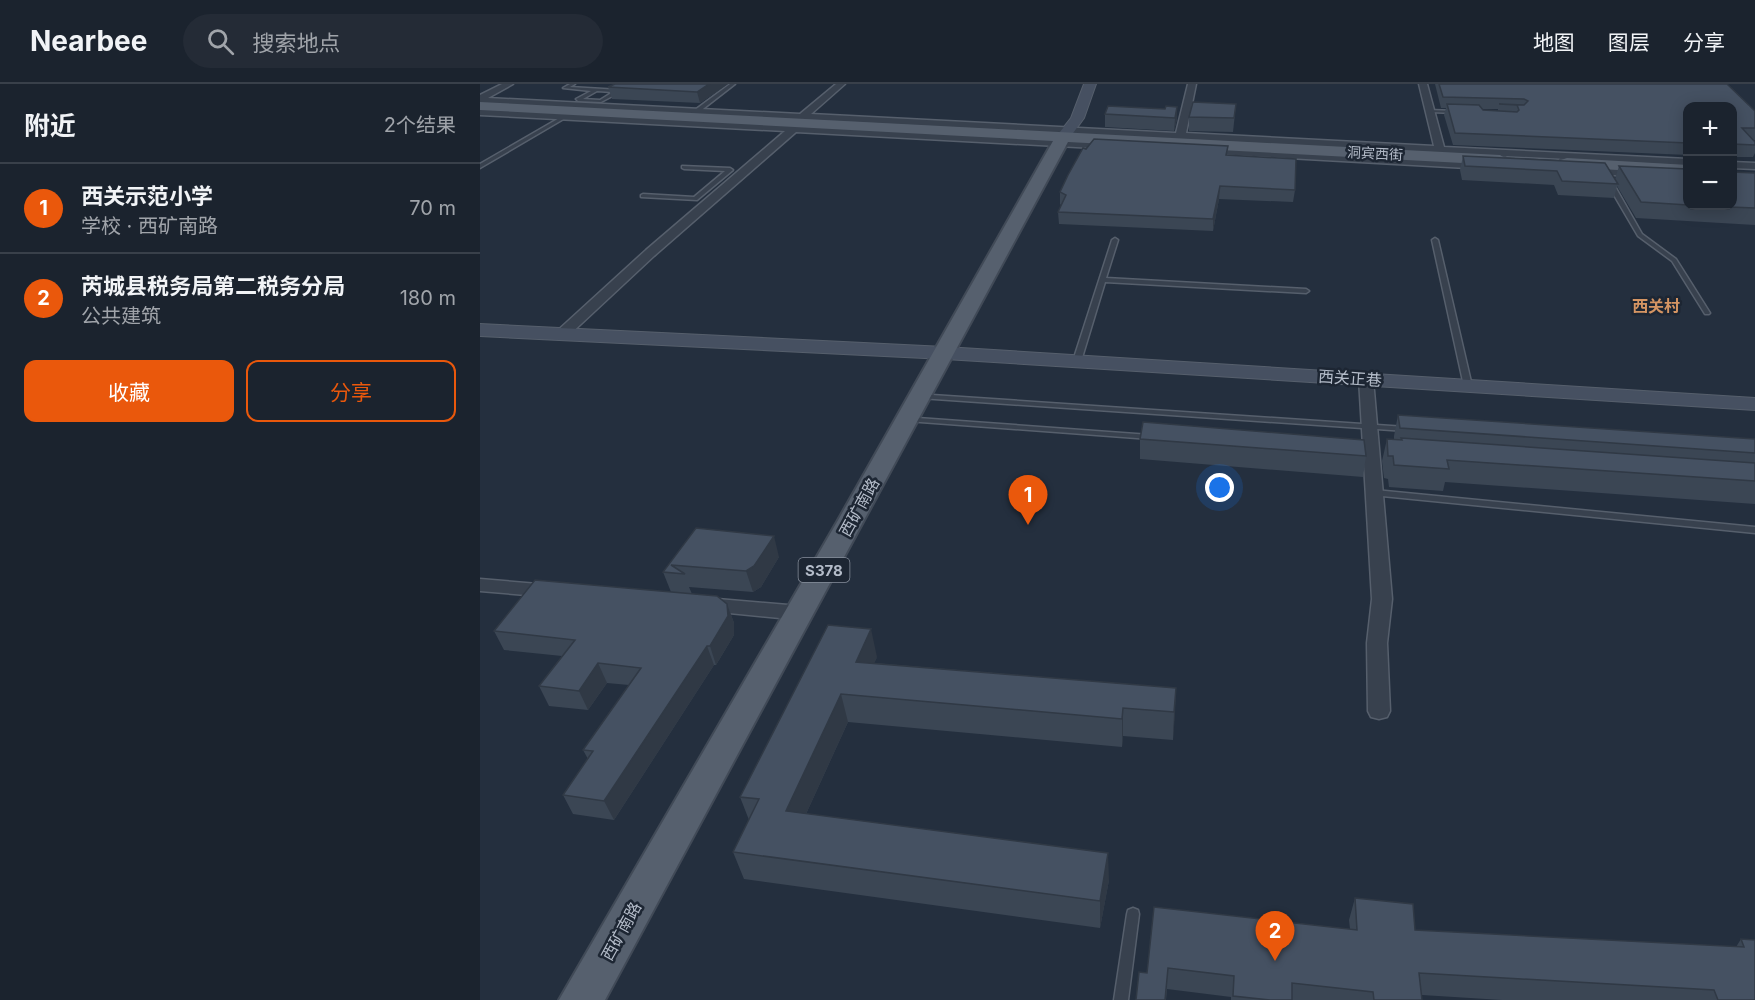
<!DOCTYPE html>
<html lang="zh">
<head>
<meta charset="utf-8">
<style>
  body { margin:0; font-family:Inter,"Noto Sans SC",sans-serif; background:#242b36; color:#f1f3f6 }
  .controls { position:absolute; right:18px; top:18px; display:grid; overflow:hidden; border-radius:12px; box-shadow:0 3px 15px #0003 }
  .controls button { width:54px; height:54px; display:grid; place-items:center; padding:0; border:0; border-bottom:2px solid #39404a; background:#1b232e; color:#f1f3f6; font:30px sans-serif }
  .you { position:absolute; left:740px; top:404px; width:21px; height:21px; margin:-15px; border:4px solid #fff; border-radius:50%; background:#1a73e8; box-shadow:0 0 0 9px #1a73e833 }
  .badge { display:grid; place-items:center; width:39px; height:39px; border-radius:50%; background:#ea580c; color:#fff; font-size:20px; font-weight:700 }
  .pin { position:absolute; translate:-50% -50px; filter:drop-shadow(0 2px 3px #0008) }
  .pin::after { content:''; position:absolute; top:32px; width:21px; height:18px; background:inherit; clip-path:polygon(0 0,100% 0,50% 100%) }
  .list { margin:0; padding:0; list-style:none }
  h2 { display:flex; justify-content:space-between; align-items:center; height:78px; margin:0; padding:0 24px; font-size:26px }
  h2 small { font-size:20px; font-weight:400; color:#a0a4aa }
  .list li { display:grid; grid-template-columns:39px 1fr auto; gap:18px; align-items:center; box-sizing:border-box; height:90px; padding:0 24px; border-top:2px solid #39404a }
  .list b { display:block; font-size:22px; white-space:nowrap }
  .list p { margin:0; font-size:20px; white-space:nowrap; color:#a0a4aa }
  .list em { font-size:20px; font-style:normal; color:#a0a4aa }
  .actions { display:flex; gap:12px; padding:18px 24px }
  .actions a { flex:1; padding:14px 0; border:2px solid #ea580c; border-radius:12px; text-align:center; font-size:21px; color:#ea580c }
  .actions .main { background:#ea580c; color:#fff }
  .icon { flex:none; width:33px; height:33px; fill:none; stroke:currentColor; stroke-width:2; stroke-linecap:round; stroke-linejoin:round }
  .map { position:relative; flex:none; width:1275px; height:916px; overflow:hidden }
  header { display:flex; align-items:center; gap:36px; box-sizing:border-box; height:84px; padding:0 30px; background:#1b232e; border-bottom:2px solid #39404a }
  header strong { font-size:28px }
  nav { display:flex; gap:33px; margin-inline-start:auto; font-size:21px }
  .search { width:420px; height:54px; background:#242b36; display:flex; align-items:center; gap:15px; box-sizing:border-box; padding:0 21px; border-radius:33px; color:#a0a4aa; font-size:22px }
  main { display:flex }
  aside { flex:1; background:#1b232e }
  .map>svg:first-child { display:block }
</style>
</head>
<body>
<header>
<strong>Nearbee</strong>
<div class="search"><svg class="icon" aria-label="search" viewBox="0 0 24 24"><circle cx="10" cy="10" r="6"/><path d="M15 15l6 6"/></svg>搜索地点</div>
<nav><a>地图</a><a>图层</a><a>分享</a></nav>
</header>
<main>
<aside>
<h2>附近<small>2个结果</small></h2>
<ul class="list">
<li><span class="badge">1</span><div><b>西关示范小学</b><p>学校 · 西矿南路</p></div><em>70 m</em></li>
<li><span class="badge">2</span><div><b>芮城县税务局第二税务分局</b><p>公共建筑</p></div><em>180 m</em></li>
</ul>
<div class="actions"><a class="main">收藏</a><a>分享</a></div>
</aside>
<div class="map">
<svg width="1275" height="916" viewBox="0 0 1275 916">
  <rect width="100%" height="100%" fill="#242f3e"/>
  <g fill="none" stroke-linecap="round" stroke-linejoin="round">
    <defs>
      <g id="lane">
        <path d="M90 0H95L90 3 140 6 142 7 121 18 98 17 96 15 111 7 83 4ZM117 7 133 8 120 16 103 15Z"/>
        <path d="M250 0H255L219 28H215V26Z"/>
        <path d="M948 26 976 27 978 28 976 29 950 28Z"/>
        <path d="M88 29 92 30 0 84V80Z"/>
        <path d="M202 82 250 84 253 86 217 116 161 113V111L163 110 214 113 245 87 204 85 202 84Z"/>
        <path d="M1128 98 1133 99 1162 150 1196 175 1230 229 1229 230H1225L1192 177 1158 152 1127 99Z"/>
        <path d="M635 154 638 156 626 194 826 205 829 207 826 209 625 198 601 277 597 279H594L593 277 632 156Z"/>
        <path d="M955 154 958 156 992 302 988 304 984 302 952 156Z"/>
        <path d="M437 310 926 343 930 345 926 347 440 314 436 312Z"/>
        <path d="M424 333 670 351 674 353 670 355 427 337 423 335Z"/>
        <path d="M895 406 1275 443V449L892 411 891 409Z"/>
        <path d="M653 824 658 826 659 830 648 916H634L647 830 648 826Z"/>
      </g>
      <g id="street">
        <path d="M22 0H33L8 14 320 30 356 0H365L331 30 696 49 708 0H716L706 49 954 62 939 0H947L964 63 1208 75V81L966 69 967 73 962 76 958 75 956 68 705 55 702 61 699 62 694 59 695 55 324 35 318 39 314 35 0 19V11Z"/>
        <path d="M0 25 311 42 317 39 321 42 633 59 638 62 633 65 316 48 174 172 86 254H76V248L166 166 305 47 0 31Z"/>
        <path d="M724 64 1005 79 1010 82 1005 85 720 69 719 67Z"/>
        <path d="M1252 78 1275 79V85L1252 84Z"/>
        <path d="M1107 84 1208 90V96L1103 89 1102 87Z"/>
        <path d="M886 291 893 295 912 515 907 559 910 627 907 633 899 635 891 633 888 627 887 559 892 515 879 295Z"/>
        <path d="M0 495 70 501 77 502 80 507 77 512 70 513 0 507Z"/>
        <path d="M226 514 320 522 327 524 330 529 327 534 320 536 219 526 216 521 219 516Z"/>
      </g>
      <g id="secondary">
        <path d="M604 0H616L604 34 588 56H578L576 53 591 34Z"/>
        <path d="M0 240 465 263 1275 314V326L465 275 0 252Z"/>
      </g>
      <g id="primary">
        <path d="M0 18 1020 71 1028 76 1020 81 588 58 125 916H79L357 438 573 57 0 26Z"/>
        <path d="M1087 74 1208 81V91L1081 82 1079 79 1081 76Z"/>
      </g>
    </defs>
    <!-- lane casing -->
    <use href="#lane" stroke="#565f6c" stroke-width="3"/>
    <!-- street casing -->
    <use href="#street" stroke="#565f6c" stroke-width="3"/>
    <!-- secondary casing -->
    <use href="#secondary" stroke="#565f6c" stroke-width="2"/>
    <!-- primary casing -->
    <use href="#primary" stroke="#414a57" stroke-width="4"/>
    <!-- lane -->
    <use href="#lane" fill="#38414e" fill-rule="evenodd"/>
    <!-- street -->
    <use href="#street" fill="#38414e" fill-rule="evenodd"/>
    <!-- secondary -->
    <use href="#secondary" fill="#465061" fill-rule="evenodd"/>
    <!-- primary -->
    <use href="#primary" fill="#56606e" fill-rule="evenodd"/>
  </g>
  <!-- wall -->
  <g fill="#3b4654" fill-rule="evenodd">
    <path d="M248 0 220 19 132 15 128 3Z"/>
    <path d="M955 0H1247L1275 27V56H1273L1275 58V69L1273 73H1252V22H1208V71L973 61 964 31 966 24H961ZM1002 25H1018V27L1003 26Z"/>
    <path d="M756 20 753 48 709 47V33Z"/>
    <path d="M697 23V35L694 47 625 43V30L685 25Z"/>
    <path d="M748 62 747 71 815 106 813 118 739 115 733 147 579 140 578 128 581 121 580 120V108Z"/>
    <path d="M983 72 1135 95 1139 82 1208 85V122H1252L1275 89V141L1156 134 1137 102 1134 114 1078 111 1074 101 982 96 980 86Z"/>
    <path d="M918 331 1275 355V420L965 398 963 407 909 403 908 395 904 394 902 377 907 355 914 356V352Z"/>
    <path d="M660 355 886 372 883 393 660 375Z"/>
    <path d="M216 444 299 473 281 503 273 508 209 503 212 510 247 520 254 539V551L236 581H234L134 736 93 730 83 711 108 675 103 666 149 601 127 599 108 626 69 622 59 602 82 572 24 566 14 547 191 508 183 488Z"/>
    <path d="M397 573 394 579 696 604 693 656 643 652 642 663 368 638 326 730 629 796 620 844 264 795 253 768 269 736 260 713Z"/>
    <path d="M875 814 935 846 1256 863 1261 855 1275 856V916H1022L942 911V916H751V913L687 905 686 916H656L667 889 674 823 870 845 869 836Z"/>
  </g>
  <!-- shaded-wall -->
  <g fill="#303945">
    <path d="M229 0H248L220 19 217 8Z"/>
    <path d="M697 23V35L694 47 695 34Z"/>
    <path d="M740 102 739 115 733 147V135Z"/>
    <path d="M294 452 299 473 281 503 273 508 266 487Z"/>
    <path d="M247 520 254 539V551L236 581 230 562Z"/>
    <path d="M391 545 397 573 382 606 376 578Z"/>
    <path d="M227 562 234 581 134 736 124 717Z"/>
    <path d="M118 579 127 599 108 626 99 607Z"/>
    <path d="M696 604 695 631 693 656 694 628Z"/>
    <path d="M361 610 368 638 315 754 306 727Z"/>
    <path d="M643 624V652L642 663V635Z"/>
    <path d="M628 769 629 796 620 844V817Z"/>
  </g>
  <!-- building -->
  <g fill="#455162" stroke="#303945" stroke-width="1.5">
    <path d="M135 0H229L217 8 128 3Z"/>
    <path d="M959 0H1247L1275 27V44H1262L1275 58V61L1252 60V22H1208V59L975 49 967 20 999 21 1003 26 1037 28 1039 26 1037 21 1019 20 1044 21 1048 17 1044 15 963 13Z"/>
    <path d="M713 18 756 20 754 34 709 33Z"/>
    <path d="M628 22 685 25 686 22 697 23 695 34 625 30Z"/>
    <path d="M614 55 748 62 746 71 816 75 815 106 740 102 733 135 578 128 586 111 580 108 588 91 603 64 606 65Z"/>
    <path d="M983 72 1125 79 1138 100 1082 97 1077 87 985 82Z"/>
    <path d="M1139 82 1208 85V121L1161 118Z"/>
    <path d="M1252 88 1275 89V124L1225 122H1252Z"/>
    <path d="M918 331 1275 355V369L920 344Z"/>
    <path d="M663 338 884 356 886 372 660 355Z"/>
    <path d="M921 354 1275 379V397L967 376 969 385 914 381 913 372H908L907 355 922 356Z"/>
    <path d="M216 444 294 452 274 482 266 487 191 481 205 490 183 488Z"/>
    <path d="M55 496 237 512 247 520 248 532 230 562H227L124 717 83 711 113 667 103 666 161 584 118 579 99 607 59 602 95 556 14 547Z"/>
    <path d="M348 541 391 545 376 578 696 604 694 628 643 624 642 635 361 610 306 727 628 769 620 817 253 768 279 715 260 713Z"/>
    <path d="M875 814 933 820 935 846 1264 863 1261 855 1275 856V916H1238L1234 906 939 889 942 916H894L893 908 812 899V916H790L753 912 754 892 688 884 685 916H656L659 888 667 889 674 823 877 846Z"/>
  </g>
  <g text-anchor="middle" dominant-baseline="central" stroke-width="5" stroke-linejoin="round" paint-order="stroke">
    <!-- far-street labels -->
    <g font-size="14" fill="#b4bcc9" stroke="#1d2633">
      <text transform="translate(895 69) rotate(3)">洞宾西街</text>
    </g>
    <!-- shield labels -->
    <rect fill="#1d2633" stroke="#878f9c" stroke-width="1.5" x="318.5" y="474" width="51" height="24" rx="4.5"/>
    <g font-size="15" font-weight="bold" fill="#b4bcc9">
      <text x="344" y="486">S378</text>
    </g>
    <!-- far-quarter labels -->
    <g font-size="16" font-weight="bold" fill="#d59563" stroke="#1d2633">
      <text x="1176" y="222">西关村</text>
    </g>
    <!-- street labels -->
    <g font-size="16" fill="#b4bcc9" stroke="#1d2633">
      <text transform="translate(870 294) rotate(4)">西关正巷</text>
      <text transform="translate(379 423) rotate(-61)">西矿南路</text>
      <text transform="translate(141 847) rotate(-61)">西矿南路</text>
    </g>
  </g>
</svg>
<div class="controls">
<button>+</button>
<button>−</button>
</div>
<div class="you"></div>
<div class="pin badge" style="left:548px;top:441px">1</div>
<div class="pin badge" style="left:795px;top:877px">2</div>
</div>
</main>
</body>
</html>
